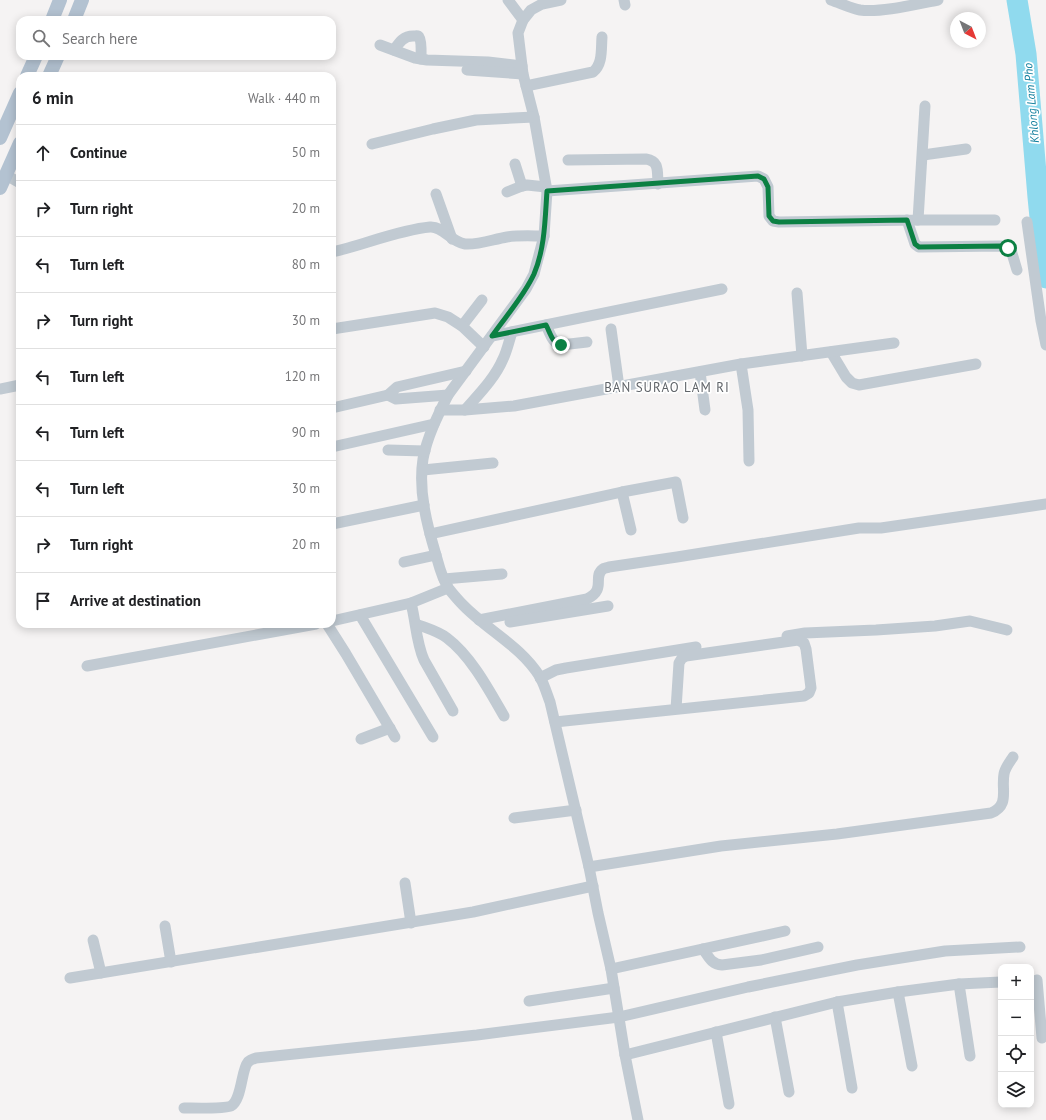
<!DOCTYPE html>
<html lang="en">
<head>
<meta charset="utf-8">
<style>
  body { margin:0; font-family:"PT Sans",sans-serif; background:#f2f2f2; color:#202124 }
  .controls { position:absolute; right:12px; bottom:12px; display:grid; overflow:hidden; border-radius:8px; box-shadow:0 2px 10px #0003 }
  .controls button { width:36px; height:36px; display:grid; place-items:center; padding:0; border:0; border-bottom:1px solid #e0e0e0; background:#fff; color:#202124; font:20px sans-serif }
  .compass { position:absolute; left:950px; top:12px; width:36px; height:36px; border-radius:50%; background:#fff; box-shadow:0 2px 10px #0003; rotate:138deg }
  .stop { position:absolute; width:12px; height:12px; margin:-9px; border:3px solid #0b8043; border-radius:50%; background:#fff }
  .stop.end { background:#0b8043; border-color:#fff; box-shadow:0 1px 4px #0008 }
  .list { margin:0; padding:0; list-style:none }
  h2 { display:flex; justify-content:space-between; align-items:center; height:52px; margin:0; padding:0 16px; font-size:17px }
  h2 small { font-size:13px; font-weight:400; color:#757577 }
  .list li { display:grid; grid-template-columns:26px 1fr auto; gap:12px; align-items:center; box-sizing:border-box; height:56px; padding:0 16px; border-top:1px solid #e0e0e0 }
  .list b { display:block; font-size:15px; white-space:nowrap }
  .list em { font-size:13px; font-style:normal; color:#757577 }
  .icon { flex:none; width:22px; height:22px; fill:none; stroke:currentColor; stroke-width:2; stroke-linecap:round; stroke-linejoin:round }
  .map { position:relative; flex:none; width:1046px; height:1120px; overflow:hidden }
  .search { position:absolute; background:#fff; box-shadow:0 2px 10px #0003; left:16px; top:16px; width:320px; height:44px; display:flex; align-items:center; gap:10px; box-sizing:border-box; padding:0 14px; border-radius:12px; color:#757577; font-size:15px }
  .panel { position:absolute; background:#fff; box-shadow:0 2px 10px #0003; left:16px; top:72px; width:320px; height:556px; border-radius:12px }
  .map>svg:first-child { display:block }
</style>
</head>
<body>
<div class="map">
<svg width="1046" height="1120" viewBox="0 0 1046 1120">
  <rect width="100%" height="100%" fill="#f5f3f3"/>
  <g fill="none" stroke-linecap="round" stroke-linejoin="round">
    <!-- canal -->
    <path stroke="#90daee" stroke-width="12" d="M1044 262H1046"/>
    <!-- river -->
    <path stroke="#90daee" stroke-width="21" d="M1017 0 1026 54 1038 197 1046 278"/>
    <!-- minor -->
    <g stroke="#c1cad2" stroke-width="11">
      <path d="M508 0 523 20"/>
      <path d="M561 0 542 4 531 10 523 20 518 33 523 74 534 117 547 191 544 236 534 274 526 289 448 395C438 415 427 437 423 459 418 491 427 525 436 555 439 566 442 579 449 589 453 594 458 600 463 605 487 630 521 646 540 677 544 684 547 694 550 702L589 867 598 913 611 969 625 1055 638 1120"/>
      <path d="M624 0 625 5"/>
      <path d="M831 0C840 3 850 8 860 10 880 13 917 4 938 0"/>
      <path d="M380 45 415 58 427 60 488 62 522 66"/>
      <path d="M394 50C399 43 403 36 413 36 416 36 418 35 419 37 422 41 421 55 421 59"/>
      <path d="M467 70 523 74"/>
      <path d="M526 86 593 72C603 64 601 49 602 37"/>
      <path d="M372 144 433 129 476 120 534 117"/>
      <path d="M923 155 966 149"/>
      <path d="M568 160 646 159C660 161 657 172 658 184"/>
      <path d="M515 164 522 186"/>
      <path d="M6 175 20 183"/>
      <path d="M547 191 758 176 764 179 768 187 769 216 773 221 779 222 918 220 925 106"/>
      <path d="M507 192 522 186 527 185 546 187"/>
      <path d="M436 194 452 239"/>
      <path d="M907 220 915 244 919 247 1002 246 1011 250 1017 270"/>
      <path d="M918 220H995"/>
      <path d="M1027 222 1041 321 1046 345"/>
      <path d="M332 252C364 245 398 230 430 227 443 226 451 242 465 244 479 245 494 239 507 237 519 235 532 236 544 236"/>
      <path d="M797 293 802 356"/>
      <path d="M546 325C550 333 552 343 561 345L587 342"/>
      <path d="M462 326 482 300"/>
      <path d="M332 329 435 313 448 317 462 326 484 347"/>
      <path d="M611 329 619 387"/>
      <path d="M492 336 722 289"/>
      <path d="M831 352 846 377 852 383 859 385 976 364"/>
      <path d="M741 364 748 410 749 461"/>
      <path d="M700 372 705 410"/>
      <path d="M0 389 20 385"/>
      <path d="M448 395 396 399 388 395 397 387 466 371"/>
      <path d="M332 408 388 395"/>
      <path d="M440 410H465L514 406 741 364 894 343"/>
      <path d="M465 410C479 394 495 378 503 359 507 351 509 341 512 332"/>
      <path d="M332 447 434 424"/>
      <path d="M388 450 425 451"/>
      <path d="M423 470 493 463"/>
      <path d="M622 492 631 530"/>
      <path d="M332 524 424 505"/>
      <path d="M430 534 622 492 676 482 683 518"/>
      <path d="M404 562 436 555"/>
      <path d="M444 579 502 574"/>
      <path d="M411 603C416 622 416 642 424 660L453 711"/>
      <path d="M360 615 433 737"/>
      <path d="M479 620 587 599C607 589 592 577 603 569 604 568 607 568 609 567L677 557 859 528H881L1046 504"/>
      <path d="M332 621 411 603 448 588"/>
      <path d="M510 622 608 606"/>
      <path d="M327 624 346 654 395 737"/>
      <path d="M416 624C426 628 438 631 447 638 471 656 489 690 504 716"/>
      <path d="M787 636 805 633 876 630 935 626 970 621 1007 630"/>
      <path d="M87 666 316 624"/>
      <path d="M540 678 556 670 566 668 696 647"/>
      <path d="M555 722 804 696 809 693 811 688 806 649 804 643 798 640 686 656 682 658 679 663 676 709"/>
      <path d="M361 739 390 728"/>
      <path d="M514 818 576 810"/>
      <path d="M589 867 721 846 837 834 991 813C1010 805 1001 790 1004 774 1005 768 1009 763 1013 757"/>
      <path d="M405 883 411 923"/>
      <path d="M165 926 171 962"/>
      <path d="M93 940 101 973"/>
      <path d="M703 949C709 957 711 964 722 965L761 960 818 947"/>
      <path d="M611 969 785 931"/>
      <path d="M70 978 473 912 593 886"/>
      <path d="M1037 980 1042 1038"/>
      <path d="M959 984 970 1056"/>
      <path d="M898 992 912 1066"/>
      <path d="M529 1001 614 988"/>
      <path d="M837 1002 852 1088"/>
      <path d="M775 1017 789 1092"/>
      <path d="M716 1032 729 1104"/>
      <path d="M625 1055 837 1002 898 992 959 984 1001 982"/>
      <path d="M184 1108C194 1108 224 1109 231 1106 242 1100 241 1070 248 1062 250 1060 253 1059 256 1058L477 1035 619 1017 748 987 857 965 945 951 1020 947"/>
    </g>
    <!-- major -->
    <g stroke="#b3c2d1" stroke-width="14">
      <path d="M52 20 60 0"/>
      <path d="M74 20 82 0"/>
      <path d="M27 76 36 56"/>
      <path d="M49 76 58 56"/>
      <path d="M0 138 20 93"/>
      <path d="M0 188 20 143"/>
    </g>
  </g>
  <g fill="none" stroke-linecap="round" stroke-linejoin="round">
    <!-- route -->
    <path stroke="#0b8043" stroke-width="5" d="M561 345C552 343 550 332 546 325L492 336C506 316 524 296 534 274 545 248 545 219 547 191L758 176 764 179 768 187 769 216 773 221 779 222 907 220 915 244 919 247 1002 246 1008 248"/>
  </g>
  <g text-anchor="middle" dominant-baseline="central" stroke-width="3.5" stroke-linejoin="round" paint-order="stroke">
    <!-- water labels -->
    <g font-size="12" font-style="italic" fill="#0c7c9b" stroke="#fff">
      <text transform="translate(1031 103) rotate(-95)">Khlong Lam Pho</text>
    </g>
    <!-- quarter labels -->
    <g font-size="13" letter-spacing="1" fill="#5f6368" stroke="#fff">
      <text x="667" y="387">BAN SURAO LAM RI</text>
    </g>
  </g>
</svg>
<div class="controls">
<button>+</button>
<button>−</button>
<button><svg class="icon" aria-label="locate" viewBox="0 0 24 24"><circle cx="12" cy="12" r="6"/><path d="M12 2v4M12 18v4M2 12h4M18 12h4"/></svg></button>
<button><svg class="icon" aria-label="layers" viewBox="0 0 24 24"><path d="M12 4l9 5-9 5-9-5zM3 14l9 5 9-5"/></svg></button>
</div>
<svg class="compass" viewBox="-18 -18 36 36"><path d="M0-13l5 13h-10z" fill="#e53935"/><path d="M0 13l5-13h-10z" fill="#757577"/></svg>
<div class="stop" style="left:1008px;top:248px"></div>
<div class="stop end" style="left:561px;top:345px"></div>
<div class="search"><svg class="icon" aria-label="search" viewBox="0 0 24 24"><circle cx="10" cy="10" r="6"/><path d="M15 15l6 6"/></svg>Search here</div>
<section class="panel">
<h2>6 min<small>Walk · 440 m</small></h2>
<ul class="list">
<li><svg class="icon" aria-label="ahead" viewBox="0 0 24 24"><path d="M12 20V5M6 11l6-6 6 6"/></svg><div><b>Continue</b></div><em>50 m</em></li>
<li><svg class="icon" aria-label="right" viewBox="0 0 24 24"><path d="M7 20v-9h11M14 6l5 5-5 5"/></svg><div><b>Turn right</b></div><em>20 m</em></li>
<li><svg class="icon" aria-label="left" viewBox="0 0 24 24"><path d="M17 20v-9H6M10 6l-5 5 5 5"/></svg><div><b>Turn left</b></div><em>80 m</em></li>
<li><svg class="icon" aria-label="right" viewBox="0 0 24 24"><path d="M7 20v-9h11M14 6l5 5-5 5"/></svg><div><b>Turn right</b></div><em>30 m</em></li>
<li><svg class="icon" aria-label="left" viewBox="0 0 24 24"><path d="M17 20v-9H6M10 6l-5 5 5 5"/></svg><div><b>Turn left</b></div><em>120 m</em></li>
<li><svg class="icon" aria-label="left" viewBox="0 0 24 24"><path d="M17 20v-9H6M10 6l-5 5 5 5"/></svg><div><b>Turn left</b></div><em>90 m</em></li>
<li><svg class="icon" aria-label="left" viewBox="0 0 24 24"><path d="M17 20v-9H6M10 6l-5 5 5 5"/></svg><div><b>Turn left</b></div><em>30 m</em></li>
<li><svg class="icon" aria-label="right" viewBox="0 0 24 24"><path d="M7 20v-9h11M14 6l5 5-5 5"/></svg><div><b>Turn right</b></div><em>20 m</em></li>
<li><svg class="icon" aria-label="arrive" viewBox="0 0 24 24"><path d="M6 21V4h12l-3 4 3 4H6"/></svg><div><b>Arrive at destination</b></div></li>
</ul>
</section>
</div>
</body>
</html>
